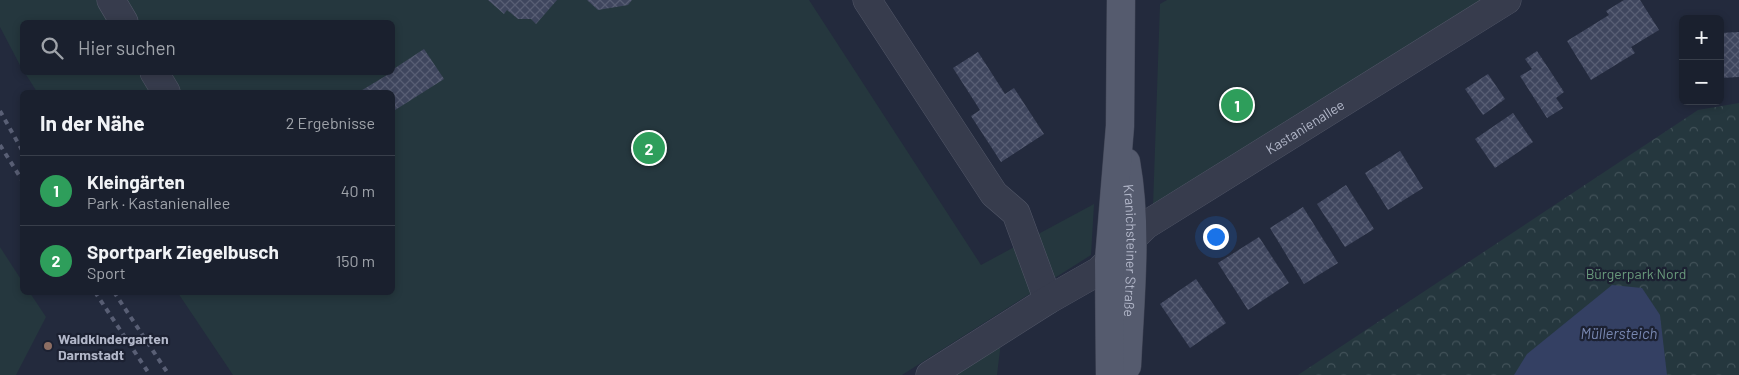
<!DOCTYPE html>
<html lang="de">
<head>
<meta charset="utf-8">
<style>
  body { margin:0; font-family:Barlow,sans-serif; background:#272d3a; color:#f1f3f6 }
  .controls { position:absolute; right:15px; top:15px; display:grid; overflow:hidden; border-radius:8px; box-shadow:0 2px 8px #0003 }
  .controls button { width:45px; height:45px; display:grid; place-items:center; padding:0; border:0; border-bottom:1px solid #383e4a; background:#1a202e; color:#f1f3f6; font:25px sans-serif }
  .you { position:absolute; left:1215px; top:236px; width:18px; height:18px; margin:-12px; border:4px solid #fff; border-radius:50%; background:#1a73e8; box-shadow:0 0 0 8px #1a73e833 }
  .badge { display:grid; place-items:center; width:32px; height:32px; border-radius:50%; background:#1a73e8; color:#fff; font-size:16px; font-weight:700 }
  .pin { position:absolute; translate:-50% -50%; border:2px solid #fff; box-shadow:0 1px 5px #0006 }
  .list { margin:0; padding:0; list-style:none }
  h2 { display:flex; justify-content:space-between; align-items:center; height:65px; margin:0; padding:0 20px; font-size:21px }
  h2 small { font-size:16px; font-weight:400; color:#9fa3aa }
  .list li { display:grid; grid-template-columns:32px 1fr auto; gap:15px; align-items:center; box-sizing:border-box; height:70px; padding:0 20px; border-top:1px solid #383e4a }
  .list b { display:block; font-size:19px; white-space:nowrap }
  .list p { margin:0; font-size:16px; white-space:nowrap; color:#9fa3aa }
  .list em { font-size:16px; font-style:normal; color:#9fa3aa }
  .icon { flex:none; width:28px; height:28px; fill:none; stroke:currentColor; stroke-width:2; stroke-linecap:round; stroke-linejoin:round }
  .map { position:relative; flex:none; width:1739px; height:375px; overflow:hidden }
  .search { position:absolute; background:#1a202e; box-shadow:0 2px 8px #0003; left:20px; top:20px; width:375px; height:55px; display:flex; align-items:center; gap:12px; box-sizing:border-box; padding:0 18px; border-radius:8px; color:#9fa3aa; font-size:19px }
  .panel { position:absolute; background:#1a202e; box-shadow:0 2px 8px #0003; left:20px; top:90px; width:375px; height:205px; border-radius:8px }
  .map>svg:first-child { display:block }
</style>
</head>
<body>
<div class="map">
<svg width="1739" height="375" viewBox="0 0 1739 375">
  <defs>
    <pattern id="park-crowns" width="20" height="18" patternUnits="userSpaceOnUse" patternTransform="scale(1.25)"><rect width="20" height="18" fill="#25373e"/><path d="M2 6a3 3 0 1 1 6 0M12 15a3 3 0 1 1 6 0" fill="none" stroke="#425259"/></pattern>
    <pattern id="building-cross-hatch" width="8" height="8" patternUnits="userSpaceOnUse" patternTransform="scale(1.25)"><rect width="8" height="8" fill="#3f465e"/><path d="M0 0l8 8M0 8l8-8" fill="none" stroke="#585e74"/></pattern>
  </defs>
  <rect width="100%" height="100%" fill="#232a3d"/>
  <!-- green -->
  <g fill="#25373e">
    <path d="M0 0H809L981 265 1094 204 1091 255 902 375H233L178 293 392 292V92H37L25 73 392 72V22H22V69L0 27Z"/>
    <path d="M1167 0H1488L1153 206 1160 4Z"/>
    <path d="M0 247 22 281V292L30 293 46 317 16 375H0Z"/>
    <path d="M1001 342 997 375H951Z"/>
  </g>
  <!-- park -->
  <path fill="url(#park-crowns)" d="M1739 103V375H1298L1698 110Z"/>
  <!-- water -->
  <path fill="#344063" d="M1612 285 1642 288 1660 315 1667 375H1514L1527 354Z"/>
  <!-- building -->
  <g fill="url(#building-cross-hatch)">
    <path d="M488 0H557L536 24 531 19H518L507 10 504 14Z"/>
    <path d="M587 0H632L628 5 598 10Z"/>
    <path d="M1624 0H1640L1659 30 1631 47 1635 53 1591 80 1567 41 1609 15 1606 11Z"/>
    <path d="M1739 32V77L1720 78V33Z"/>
    <path d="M424 49 444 79 392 112V92H359L392 72V70Z"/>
    <path d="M1537 51 1564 92 1556 98 1563 108 1547 118 1520 76 1532 69 1525 59Z"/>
    <path d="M978 52 1005 94 1014 88 1044 134 1001 162 971 116 980 110 953 68Z"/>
    <path d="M1488 74 1505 99 1483 115 1465 89Z"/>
    <path d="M1513 113 1533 142 1495 168 1475 139Z"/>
    <path d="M1400 151 1423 188 1388 210 1365 173Z"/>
    <path d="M1346 185 1374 229 1345 247 1317 204Z"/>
    <path d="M1303 207 1338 263 1304 284 1270 228Z"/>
    <path d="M1259 237 1289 283 1248 310 1218 263Z"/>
    <path d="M1196 279 1226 323 1190 348 1160 304Z"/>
  </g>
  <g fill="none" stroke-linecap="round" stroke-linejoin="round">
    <defs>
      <g id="minor">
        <path d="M111 0 124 22"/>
        <path d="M867 0 994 194 1016 213 1048 300"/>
        <path d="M154 72 166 92"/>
        <path id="s1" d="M930 375 1048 300 1099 271 1146 225 1507 0"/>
      </g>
      <g id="major">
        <path id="s2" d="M1126 162C1138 229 1130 299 1127 366"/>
        <path d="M1110 375 1109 260 1120 126 1121 0"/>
      </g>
    </defs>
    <!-- minor casing -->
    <use href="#minor" stroke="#525768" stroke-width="29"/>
    <!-- major casing -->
    <use href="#major" stroke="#404556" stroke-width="29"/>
    <!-- minor -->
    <use href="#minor" stroke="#373c4d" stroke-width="28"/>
    <!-- major -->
    <use href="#major" stroke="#555b6e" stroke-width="28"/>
    <!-- rail -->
    <g stroke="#595f75" stroke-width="4" stroke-dasharray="5 5" stroke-linecap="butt">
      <path d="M0 111 22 150"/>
      <path d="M0 145 22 180"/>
      <path d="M95 292 150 375"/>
      <path d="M114 292 169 375"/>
    </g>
  </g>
  <!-- markers -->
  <circle fill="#8d6e63" stroke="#1c2132" stroke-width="2" cx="48" cy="346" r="5"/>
  <g text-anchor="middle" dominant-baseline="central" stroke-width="4.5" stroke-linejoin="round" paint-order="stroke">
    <!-- street labels -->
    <g font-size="14" fill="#b2b7c9" stroke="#1c2132">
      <text stroke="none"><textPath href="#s1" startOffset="451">Kastanienallee</textPath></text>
      <text stroke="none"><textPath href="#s2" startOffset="89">Kranichsteiner Straße</textPath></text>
    </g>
    <!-- park labels -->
    <g font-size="14" fill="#699a7c" stroke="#1c2132">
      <text x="1636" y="273">Bürgerpark Nord</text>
    </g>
    <!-- poi labels -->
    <g font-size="14" font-weight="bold" fill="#b2b7c9" stroke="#1c2132" text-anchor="start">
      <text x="58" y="338">Waldkindergarten<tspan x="58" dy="16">Darmstadt</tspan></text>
    </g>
    <!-- water labels -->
    <g font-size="15" font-style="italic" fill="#7988b2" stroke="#1c2132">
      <text x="1619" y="333">Müllersteich</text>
    </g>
  </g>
</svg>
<div class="controls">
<button>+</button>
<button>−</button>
</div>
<div class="you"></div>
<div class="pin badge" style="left:1237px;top:105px;background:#2e9e5b">1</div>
<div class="pin badge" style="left:649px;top:148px;background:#2e9e5b">2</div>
<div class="search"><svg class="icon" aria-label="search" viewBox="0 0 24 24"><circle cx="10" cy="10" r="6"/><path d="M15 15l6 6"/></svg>Hier suchen</div>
<section class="panel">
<h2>In der Nähe<small>2 Ergebnisse</small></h2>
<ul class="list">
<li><span class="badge" style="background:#2e9e5b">1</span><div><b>Kleingärten</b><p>Park · Kastanienallee</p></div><em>40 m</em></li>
<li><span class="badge" style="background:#2e9e5b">2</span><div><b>Sportpark Ziegelbusch</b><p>Sport</p></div><em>150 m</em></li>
</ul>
</section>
</div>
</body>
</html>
